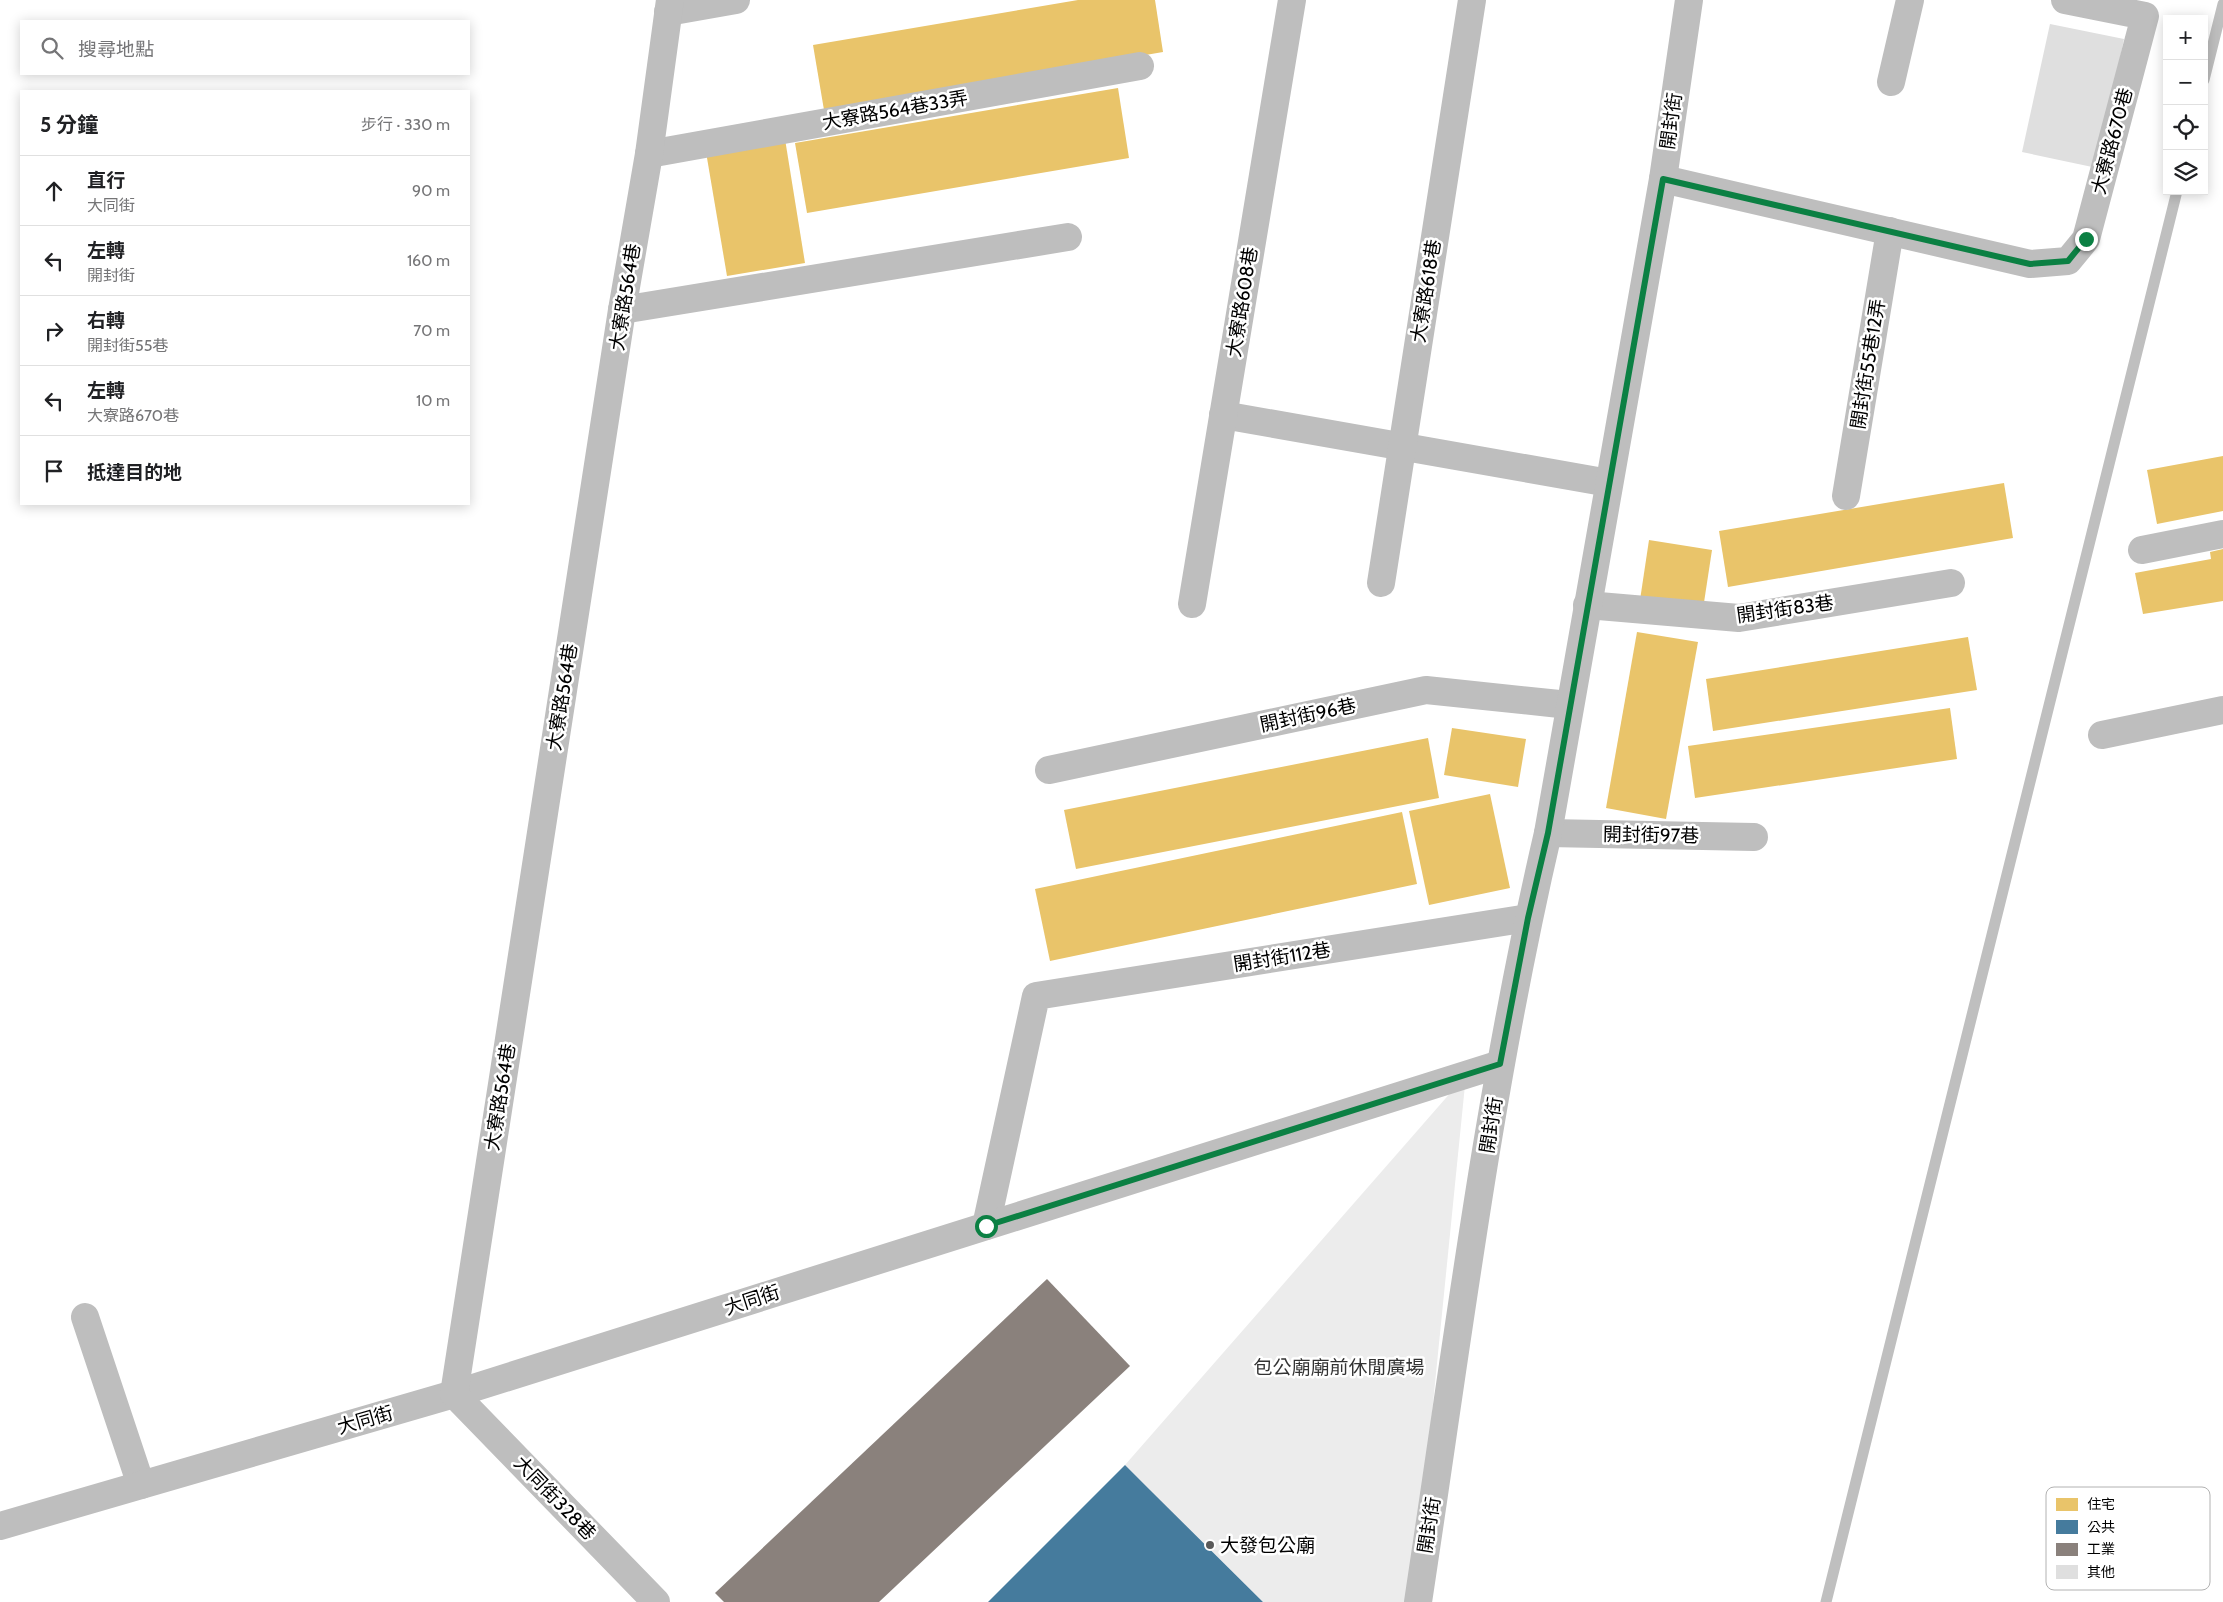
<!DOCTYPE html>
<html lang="zh-TW">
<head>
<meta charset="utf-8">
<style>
  body { margin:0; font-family:Cabin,"Noto Sans TC",sans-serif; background:#f6f6f6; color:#202124 }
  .controls { position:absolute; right:15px; top:15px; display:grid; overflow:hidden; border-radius:0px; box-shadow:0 2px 12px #0003 }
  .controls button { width:45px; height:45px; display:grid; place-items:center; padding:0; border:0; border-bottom:1px solid #e0e0e0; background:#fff; color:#202124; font:25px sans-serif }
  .stop { position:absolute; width:15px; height:15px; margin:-11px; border:4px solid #0b8043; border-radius:50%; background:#fff }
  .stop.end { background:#0b8043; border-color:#fff; box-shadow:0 1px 5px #0008 }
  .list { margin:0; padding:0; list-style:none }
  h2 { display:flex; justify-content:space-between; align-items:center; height:65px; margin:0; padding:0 20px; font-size:21px }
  h2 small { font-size:16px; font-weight:400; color:#757577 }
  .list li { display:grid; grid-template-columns:32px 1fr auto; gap:15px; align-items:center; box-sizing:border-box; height:70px; padding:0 20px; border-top:1px solid #e0e0e0 }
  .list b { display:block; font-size:19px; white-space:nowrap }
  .list p { margin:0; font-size:16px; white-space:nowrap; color:#757577 }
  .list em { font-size:16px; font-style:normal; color:#757577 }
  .icon { flex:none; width:28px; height:28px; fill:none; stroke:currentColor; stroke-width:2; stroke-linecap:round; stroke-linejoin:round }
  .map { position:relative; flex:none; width:2223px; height:1602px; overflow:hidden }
  .search { position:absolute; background:#fff; box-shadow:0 2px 12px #0003; left:20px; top:20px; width:450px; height:55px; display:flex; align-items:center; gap:12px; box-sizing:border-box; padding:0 18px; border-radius:0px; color:#757577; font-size:19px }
  .panel { position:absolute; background:#fff; box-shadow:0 2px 12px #0003; left:20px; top:90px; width:450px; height:415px; border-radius:0px }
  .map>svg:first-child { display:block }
</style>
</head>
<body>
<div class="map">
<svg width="2223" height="1602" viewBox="0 0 2223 1602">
  <rect width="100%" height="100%" fill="#fff"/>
  <!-- green -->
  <path fill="#ececec" d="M1466 1075 1413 1602H1263L1125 1465Z"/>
  <!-- homes -->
  <g fill="#e9c46a">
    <path d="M1078 0H1155L1163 52 824 110 813 45Z"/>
    <path d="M1118 88 1129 158 807 213 795 143Z"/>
    <path d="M785 139 805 263 727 276 706 152Z"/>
    <path d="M2223 456V511L2157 524 2147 470Z"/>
    <path d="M2004 483 2013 538 1728 587 1719 531Z"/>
    <path d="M1649 540 1712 550 1703 609 1640 600Z"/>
    <path d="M2223 549V601L2143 614 2135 573 2211 559 2210 552Z"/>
    <path d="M1637 632 1698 642 1666 819 1606 808Z"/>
    <path d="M1968 637 1977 690 1713 731 1706 679Z"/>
    <path d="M1950 708 1957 759 1695 798 1688 746Z"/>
    <path d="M1452 728 1526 739 1518 787 1444 775Z"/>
    <path d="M1428 738 1439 798 1076 869 1064 810Z"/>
    <path d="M1490 794 1510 888 1429 905 1409 811Z"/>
    <path d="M1402 812 1417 884 1050 961 1035 889Z"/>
  </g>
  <!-- public -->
  <path fill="#457b9d" d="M1125 1465 1149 1489 1263 1602H988Z"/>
  <!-- industry -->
  <path fill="#8a817c" d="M1047 1279 1130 1366 879 1602H724L715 1593Z"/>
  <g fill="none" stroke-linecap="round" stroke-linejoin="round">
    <!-- stream -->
    <g stroke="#bfbfbf" stroke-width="11">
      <path d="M2204 80 2223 4"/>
      <path d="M1826 1602 2177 191"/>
    </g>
  </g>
  <!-- building -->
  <path fill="#dfdfdf" d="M2050 24 2124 39 2097 168 2022 152Z"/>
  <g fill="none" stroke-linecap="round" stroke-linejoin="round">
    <!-- minor -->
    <g stroke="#bebebe" stroke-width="28">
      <path d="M668 12 736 0"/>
      <path d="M1891 82 1910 0"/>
      <path d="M649 154 1140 66"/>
      <path d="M1663 179 2030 264 2068 261 2086 239 2145 16 2065 0"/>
      <path d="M622 310 1068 237"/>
      <path d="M1223 415 1609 483"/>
      <path d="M1846 496 1890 231"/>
      <path d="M2142 550 2223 534"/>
      <path d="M1381 583 1472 0"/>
      <path d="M1192 604 1292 0"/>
      <path d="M1587 605 1739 618 1951 583"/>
      <path d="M2102 735 2223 710"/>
      <path d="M1049 770 1426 690 1569 705"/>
      <path d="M1548 833 1754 837"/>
      <path d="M986 1226 1036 996 1528 918"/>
      <path d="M85 1317 141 1485"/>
      <path d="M0 1526 454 1394 1500 1064"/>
      <path d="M656 1602 454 1394 622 310 649 154 670 0"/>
      <path d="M1418 1602C1457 1345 1489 1086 1548 833L1663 179 1689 0"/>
    </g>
  </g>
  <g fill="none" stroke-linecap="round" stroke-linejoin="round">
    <!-- route -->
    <path stroke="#0b8043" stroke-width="6" d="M986 1226 1500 1064 1528 918 1548 833 1663 179 2030 264 2068 261 2086 239"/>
  </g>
  <!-- markers -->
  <circle fill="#595959" stroke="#fff" stroke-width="2" cx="1210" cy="1545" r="5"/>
  <g text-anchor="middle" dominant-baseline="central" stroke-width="5" stroke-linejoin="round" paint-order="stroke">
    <!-- street labels -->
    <g font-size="19" fill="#000" stroke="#fff">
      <text transform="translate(895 110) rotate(-10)">大寮路564巷33弄</text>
      <text transform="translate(1671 121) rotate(-82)">開封街</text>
      <text transform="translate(2112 141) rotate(-75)">大寮路670巷</text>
      <text transform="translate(1426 291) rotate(-81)">大寮路618巷</text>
      <text transform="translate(625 297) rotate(-81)">大寮路564巷</text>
      <text transform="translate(1242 302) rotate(-81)">大寮路608巷</text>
      <text transform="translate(1868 364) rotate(-81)">開封街55巷12弄</text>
      <text transform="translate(1785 609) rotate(-8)">開封街83巷</text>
      <text transform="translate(562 697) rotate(-81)">大寮路564巷</text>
      <text transform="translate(1308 715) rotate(-12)">開封街96巷</text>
      <text transform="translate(1651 835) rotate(1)">開封街97巷</text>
      <text transform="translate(1282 957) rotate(-9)">開封街112巷</text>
      <text transform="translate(500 1097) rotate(-81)">大寮路564巷</text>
      <text transform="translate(1491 1125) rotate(-81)">開封街</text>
      <text transform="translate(752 1300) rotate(-18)">大同街</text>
      <text transform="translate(365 1420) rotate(-16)">大同街</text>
      <text transform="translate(555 1498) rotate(46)">大同街328巷</text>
      <text transform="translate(1429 1525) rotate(-81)">開封街</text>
    </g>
    <!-- park labels -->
    <g font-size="19" fill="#333" stroke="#fff">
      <text x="1339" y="1367">包公廟廟前休閒廣場</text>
    </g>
    <!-- poi labels -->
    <g font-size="19" fill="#000" stroke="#fff" text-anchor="start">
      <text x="1220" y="1545">大發包公廟</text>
    </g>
  </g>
  <!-- legend -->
  <rect x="2046" y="1487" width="164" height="103" rx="8" fill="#fff" stroke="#b2b2b2" stroke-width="1"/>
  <rect x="2056" y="1498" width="22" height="13" fill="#e9c46a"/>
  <rect x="2056" y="1520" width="22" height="14" fill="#457b9d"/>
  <rect x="2056" y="1543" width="22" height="13" fill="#8a817c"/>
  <rect x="2056" y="1565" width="22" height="14" fill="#dfdfdf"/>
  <g font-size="14" fill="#000">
    <text x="2087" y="1509">住宅</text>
    <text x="2087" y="1532">公共</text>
    <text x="2087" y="1554">工業</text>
    <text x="2087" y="1577">其他</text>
  </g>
</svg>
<div class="controls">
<button>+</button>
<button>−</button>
<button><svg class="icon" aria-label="locate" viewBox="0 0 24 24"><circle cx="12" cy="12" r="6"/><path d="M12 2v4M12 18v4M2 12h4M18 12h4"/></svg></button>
<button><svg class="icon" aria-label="layers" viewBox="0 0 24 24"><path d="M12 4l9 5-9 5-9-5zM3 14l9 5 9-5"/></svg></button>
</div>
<div class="stop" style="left:986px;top:1226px"></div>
<div class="stop end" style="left:2086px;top:239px"></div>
<div class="search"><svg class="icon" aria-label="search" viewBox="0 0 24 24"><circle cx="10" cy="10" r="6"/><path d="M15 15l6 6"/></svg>搜尋地點</div>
<section class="panel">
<h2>5 分鐘<small>步行 · 330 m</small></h2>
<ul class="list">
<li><svg class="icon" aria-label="ahead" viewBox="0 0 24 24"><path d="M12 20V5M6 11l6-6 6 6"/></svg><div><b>直行</b><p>大同街</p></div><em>90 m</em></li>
<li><svg class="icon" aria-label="left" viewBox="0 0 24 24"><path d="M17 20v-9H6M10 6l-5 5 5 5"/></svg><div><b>左轉</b><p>開封街</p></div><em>160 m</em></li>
<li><svg class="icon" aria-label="right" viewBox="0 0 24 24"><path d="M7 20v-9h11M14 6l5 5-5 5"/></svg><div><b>右轉</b><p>開封街55巷</p></div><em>70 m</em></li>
<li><svg class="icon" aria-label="left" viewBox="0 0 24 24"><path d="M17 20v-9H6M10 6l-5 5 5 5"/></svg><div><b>左轉</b><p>大寮路670巷</p></div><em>10 m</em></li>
<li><svg class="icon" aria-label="arrive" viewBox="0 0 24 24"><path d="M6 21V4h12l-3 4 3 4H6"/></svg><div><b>抵達目的地</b></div></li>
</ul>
</section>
</div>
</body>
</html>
